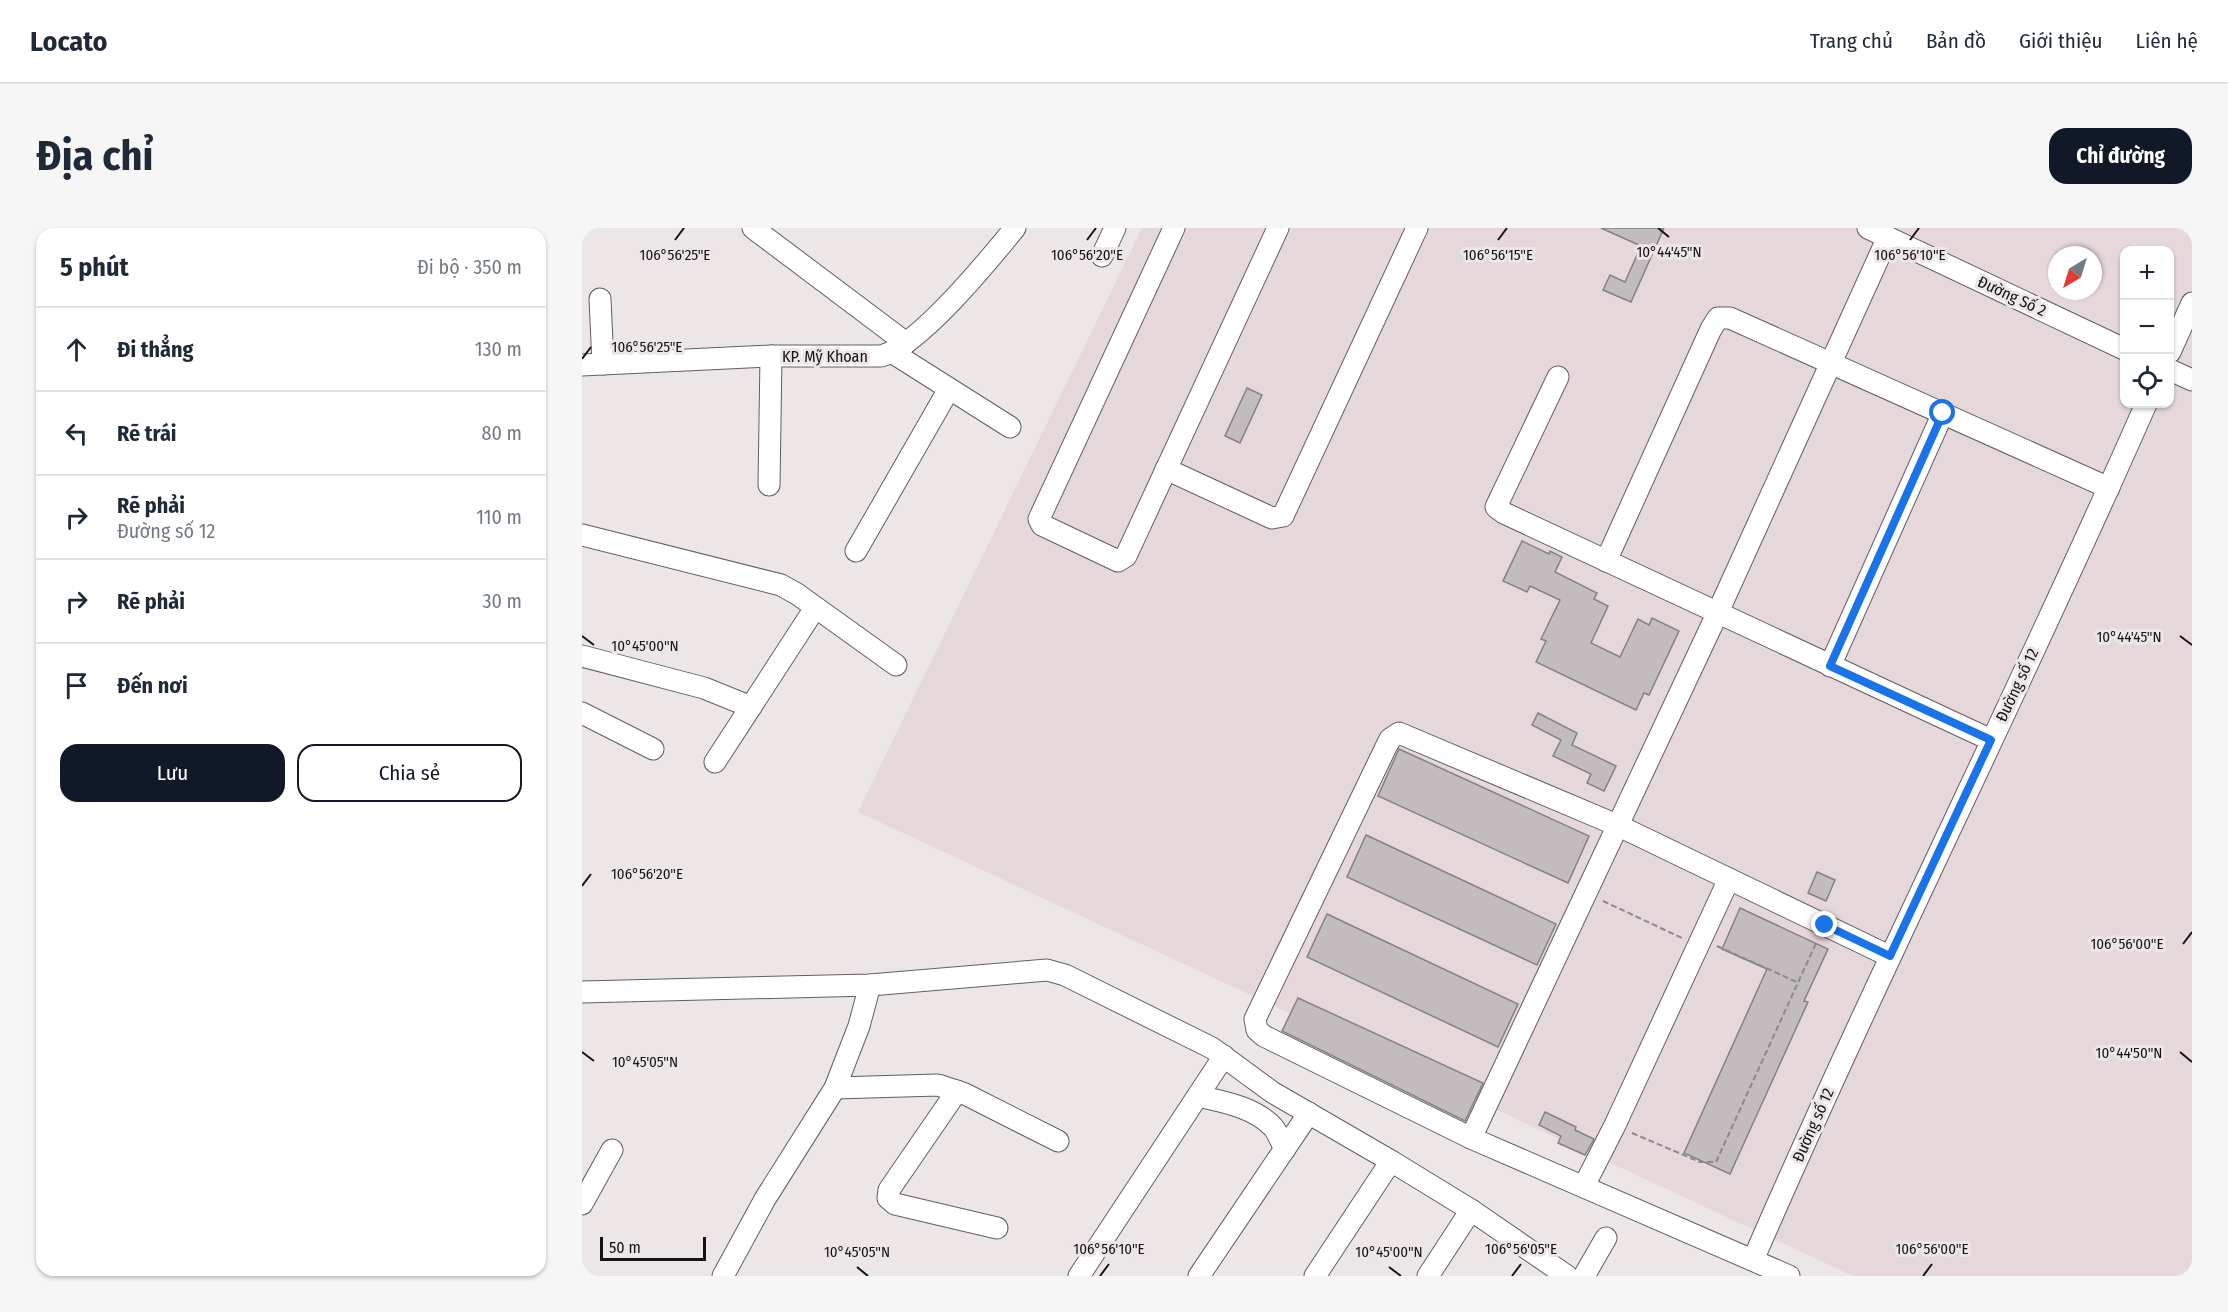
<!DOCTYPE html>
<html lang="vi">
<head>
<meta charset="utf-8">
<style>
  body { margin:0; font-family:"Fira Sans Condensed",sans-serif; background:#f6f6f7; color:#1f2937 }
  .controls { position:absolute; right:18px; top:18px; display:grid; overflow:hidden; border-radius:12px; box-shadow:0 2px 4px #0004 }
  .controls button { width:54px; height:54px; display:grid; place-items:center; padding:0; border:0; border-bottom:2px solid #e0e1e3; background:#fff; color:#1f2937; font:30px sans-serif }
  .compass { position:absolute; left:1466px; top:18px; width:54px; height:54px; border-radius:50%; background:#fff; box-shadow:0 2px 4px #0004; rotate:218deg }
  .scale { position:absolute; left:18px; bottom:15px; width:106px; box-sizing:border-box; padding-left:6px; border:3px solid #151314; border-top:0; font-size:16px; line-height:21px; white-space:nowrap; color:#151314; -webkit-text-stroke:4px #ece6e7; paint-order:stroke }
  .stop { position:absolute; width:18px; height:18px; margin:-14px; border:4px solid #1a73e8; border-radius:50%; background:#fff }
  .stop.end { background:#1a73e8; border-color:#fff; box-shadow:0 2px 6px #0008 }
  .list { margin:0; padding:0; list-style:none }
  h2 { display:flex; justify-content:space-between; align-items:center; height:78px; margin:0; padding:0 24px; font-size:26px }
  h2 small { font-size:20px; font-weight:400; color:#747a83 }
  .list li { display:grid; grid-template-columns:39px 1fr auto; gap:18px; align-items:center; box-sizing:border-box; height:84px; padding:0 24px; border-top:2px solid #e0e1e3 }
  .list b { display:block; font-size:22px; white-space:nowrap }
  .list p { margin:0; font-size:20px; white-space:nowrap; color:#747a83 }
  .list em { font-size:20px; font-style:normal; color:#747a83 }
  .actions { display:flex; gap:12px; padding:18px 24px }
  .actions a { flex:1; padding:14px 0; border:2px solid #111827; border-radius:18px; text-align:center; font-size:21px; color:#111827 }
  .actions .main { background:#111827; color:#fff }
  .icon { flex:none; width:33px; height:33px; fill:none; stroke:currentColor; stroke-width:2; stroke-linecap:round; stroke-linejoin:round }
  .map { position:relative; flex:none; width:1610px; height:1048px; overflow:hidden; border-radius:18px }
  header { display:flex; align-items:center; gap:36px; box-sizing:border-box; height:84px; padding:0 30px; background:#fff; border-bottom:2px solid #e0e1e3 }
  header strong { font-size:28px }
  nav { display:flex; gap:33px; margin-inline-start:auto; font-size:21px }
  .intro { display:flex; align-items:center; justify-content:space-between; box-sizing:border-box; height:144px; padding:0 36px }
  h1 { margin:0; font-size:42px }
  .button { padding:15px 27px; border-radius:18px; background:#111827; color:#fff; font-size:21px; font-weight:700 }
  main { display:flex; gap:36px; padding:0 36px }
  aside { flex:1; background:#fff; border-radius:18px; box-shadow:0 2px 4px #0004 }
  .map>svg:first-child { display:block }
</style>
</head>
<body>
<header>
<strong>Locato</strong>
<nav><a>Trang chủ</a><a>Bản đồ</a><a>Giới thiệu</a><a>Liên hệ</a></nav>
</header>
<div class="intro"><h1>Địa chỉ</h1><a class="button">Chỉ đường</a></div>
<main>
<aside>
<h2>5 phút<small>Đi bộ · 350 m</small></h2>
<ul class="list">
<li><svg class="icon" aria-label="ahead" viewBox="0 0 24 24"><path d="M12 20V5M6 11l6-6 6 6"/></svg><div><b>Đi thẳng</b></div><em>130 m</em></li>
<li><svg class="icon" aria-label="left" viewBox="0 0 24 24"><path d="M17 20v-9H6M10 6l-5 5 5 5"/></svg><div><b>Rẽ trái</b></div><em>80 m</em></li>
<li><svg class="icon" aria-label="right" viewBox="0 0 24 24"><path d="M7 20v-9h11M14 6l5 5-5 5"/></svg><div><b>Rẽ phải</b><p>Đường số 12</p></div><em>110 m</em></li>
<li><svg class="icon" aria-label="right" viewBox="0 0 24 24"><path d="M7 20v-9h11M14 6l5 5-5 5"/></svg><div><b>Rẽ phải</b></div><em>30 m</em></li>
<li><svg class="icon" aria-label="arrive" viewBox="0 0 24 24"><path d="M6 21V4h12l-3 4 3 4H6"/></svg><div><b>Đến nơi</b></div></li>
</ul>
<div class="actions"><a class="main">Lưu</a><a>Chia sẻ</a></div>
</aside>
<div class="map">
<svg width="1610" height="1048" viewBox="0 0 1610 1048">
  <rect width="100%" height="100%" fill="#ece6e7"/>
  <!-- built -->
  <path fill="#e6d7db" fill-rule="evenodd" d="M560 0H1610V1048H1271L276 584ZM1542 22H1588V176H1542ZM1475 27H1511V63H1475Z"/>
  <!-- building -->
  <g fill="#c2bcbe" stroke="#858081" stroke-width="1.5">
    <path d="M1019 0H1082L1049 74 1021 62 1028 47 1043 54 1059 18Z"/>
    <path d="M665 160 680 167 658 215 643 208Z"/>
    <path d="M940 313 967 326 968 323 980 329 973 344 1015 365 1012 371 1026 378 1009 415 1038 429 1056 391 1067 397 1070 390 1097 403 1067 467 1062 465 1054 482 954 434 964 413 959 411 978 372 948 358 945 364 921 353Z"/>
    <path d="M956 485 995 505 990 517 1034 538 1022 563 1005 555 1009 546 971 528 979 512 950 497Z"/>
    <path d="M817 521 1007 608 986 655 796 568Z"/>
    <path d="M784 607 974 696 955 737 765 649Z"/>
    <path d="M1235 644 1253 652 1244 673 1226 665Z"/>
    <path d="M1158 680 1246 721 1222 773 1226 774 1148 946 1102 925 1185 741 1140 721Z"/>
    <path d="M745 686 936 776 916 819 725 729Z"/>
    <path d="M716 770 901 855 883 893 700 803Z"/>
    <path d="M963 884 994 899 993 902 1012 911 1003 927 976 915 979 908 957 897Z"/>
  </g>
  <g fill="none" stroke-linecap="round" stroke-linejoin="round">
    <defs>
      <g id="minor">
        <path d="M171 0 324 115"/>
        <path d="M592 0 457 291 460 297 536 333 544 328 696 0"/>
        <path d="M1286 0 1542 121"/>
        <path d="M520 28 533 0"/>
        <path d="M18 71 21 136"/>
        <path d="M1588 124 1610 75"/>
        <path d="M311 125 428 199"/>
        <path d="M0 137 189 128H299C337 118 407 32 433 0"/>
        <path d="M1588 142 1610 152"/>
        <path d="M976 149 914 279 922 285 1409 512"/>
        <path d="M584 241 690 290 701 288 835 0"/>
        <path d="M187 257 189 128"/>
        <path d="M0 307 199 357 215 366 314 437"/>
        <path d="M274 323 367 161"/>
        <path d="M1024 333 1129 101 1136 90H1148L1527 260"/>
        <path d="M0 428 122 460 169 479"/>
        <path d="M1248 438 1361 185"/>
        <path d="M0 485 71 521"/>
        <path d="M133 534 233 380"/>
        <path d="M0 764 288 757 465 742 483 747 630 820 690 864 809 933 889 982 985 1048"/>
        <path d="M253 860 356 857 383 866 476 913"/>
        <path d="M375 863 307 962 306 970 313 976 415 1000"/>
        <path d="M616 868C642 874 672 879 691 899 696 905 699 914 703 921"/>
        <path d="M889 910 1136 384 1306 9"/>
        <path d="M1002 958 1033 897 1147 651"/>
        <path d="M0 976 30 922"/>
        <path d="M1171 1032C1296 744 1438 463 1564 176"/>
        <path d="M141 1048 183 971 253 860 277 798 288 757"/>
        <path d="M497 1048 642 828"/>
        <path d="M617 1048 727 885"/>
        <path d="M733 1048 809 933"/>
        <path d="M846 1048 889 982"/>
        <path d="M1002 1048 1024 1010"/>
        <path d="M1207 1048 889 910 682 808 675 802 673 791 803 521 808 511 817 505 1037 598 1307 728"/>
      </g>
    </defs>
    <!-- minor casing -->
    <use href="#minor" stroke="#635e5f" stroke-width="23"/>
    <!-- path -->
    <g stroke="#8d898a" stroke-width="2" stroke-dasharray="6 3" stroke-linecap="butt">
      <path d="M1021 673 1100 710"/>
      <path d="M1135 718 1217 755"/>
      <path d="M1050 905 1118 934H1134L1235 713"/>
    </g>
    <!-- minor -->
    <use href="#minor" stroke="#fff" stroke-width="21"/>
  </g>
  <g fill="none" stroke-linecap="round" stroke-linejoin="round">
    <!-- route -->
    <path stroke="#1a73e8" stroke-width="8" d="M1243 697 1308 728 1409 512 1248 438 1361 185"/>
  </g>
  <!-- ticks -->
  <path fill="none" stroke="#151314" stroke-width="2" d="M1076 0 1087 9M93 12 102 0M505 12 514 0M916 12 925 0M1328 12 1337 0M0 131 9 119M0 408 12 417M1598 408 1610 417M0 658 9 646M1601 716 1610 704M0 824 12 833M1598 824 1610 834M275 1039 286 1048M807 1039 819 1048M518 1048 527 1036M930 1048 939 1036M1341 1048 1350 1036"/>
  <g text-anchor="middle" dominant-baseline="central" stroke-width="6" stroke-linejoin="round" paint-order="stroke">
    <!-- street labels -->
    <g font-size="16" fill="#151314" stroke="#ece6e7">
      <text transform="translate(1430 68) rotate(25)">Đường Số 2</text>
      <text x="243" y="128">KP. Mỹ Khoan</text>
      <text transform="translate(1435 457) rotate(-65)">Đường số 12</text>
      <text transform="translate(1231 897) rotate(-66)">Đường số 12</text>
    </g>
  </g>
  <g font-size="15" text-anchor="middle" fill="#151314" stroke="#ece6e7" stroke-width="6" stroke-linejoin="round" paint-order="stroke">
    <text x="1087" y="29">10°44'45"N</text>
    <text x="93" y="32">106°56'25"E</text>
    <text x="505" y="32">106°56'20"E</text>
    <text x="916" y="32">106°56'15"E</text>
    <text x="1328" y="32">106°56'10"E</text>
    <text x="65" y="124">106°56'25"E</text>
    <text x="1547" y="414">10°44'45"N</text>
    <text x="63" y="423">10°45'00"N</text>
    <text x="65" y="651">106°56'20"E</text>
    <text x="1545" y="721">106°56'00"E</text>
    <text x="1547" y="830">10°44'50"N</text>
    <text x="63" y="839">10°45'05"N</text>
    <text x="527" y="1026">106°56'10"E</text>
    <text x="939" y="1026">106°56'05"E</text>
    <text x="1350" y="1026">106°56'00"E</text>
    <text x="275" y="1029">10°45'05"N</text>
    <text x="807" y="1029">10°45'00"N</text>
  </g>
</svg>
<div class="controls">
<button>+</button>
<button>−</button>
<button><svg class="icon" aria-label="locate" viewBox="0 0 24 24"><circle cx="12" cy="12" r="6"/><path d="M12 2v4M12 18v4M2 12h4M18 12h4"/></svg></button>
</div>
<svg class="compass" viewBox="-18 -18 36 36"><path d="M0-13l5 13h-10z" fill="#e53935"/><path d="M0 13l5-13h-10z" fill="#747a83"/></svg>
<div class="scale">50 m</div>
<div class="stop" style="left:1361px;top:185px"></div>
<div class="stop end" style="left:1243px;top:697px"></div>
</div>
</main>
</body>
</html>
